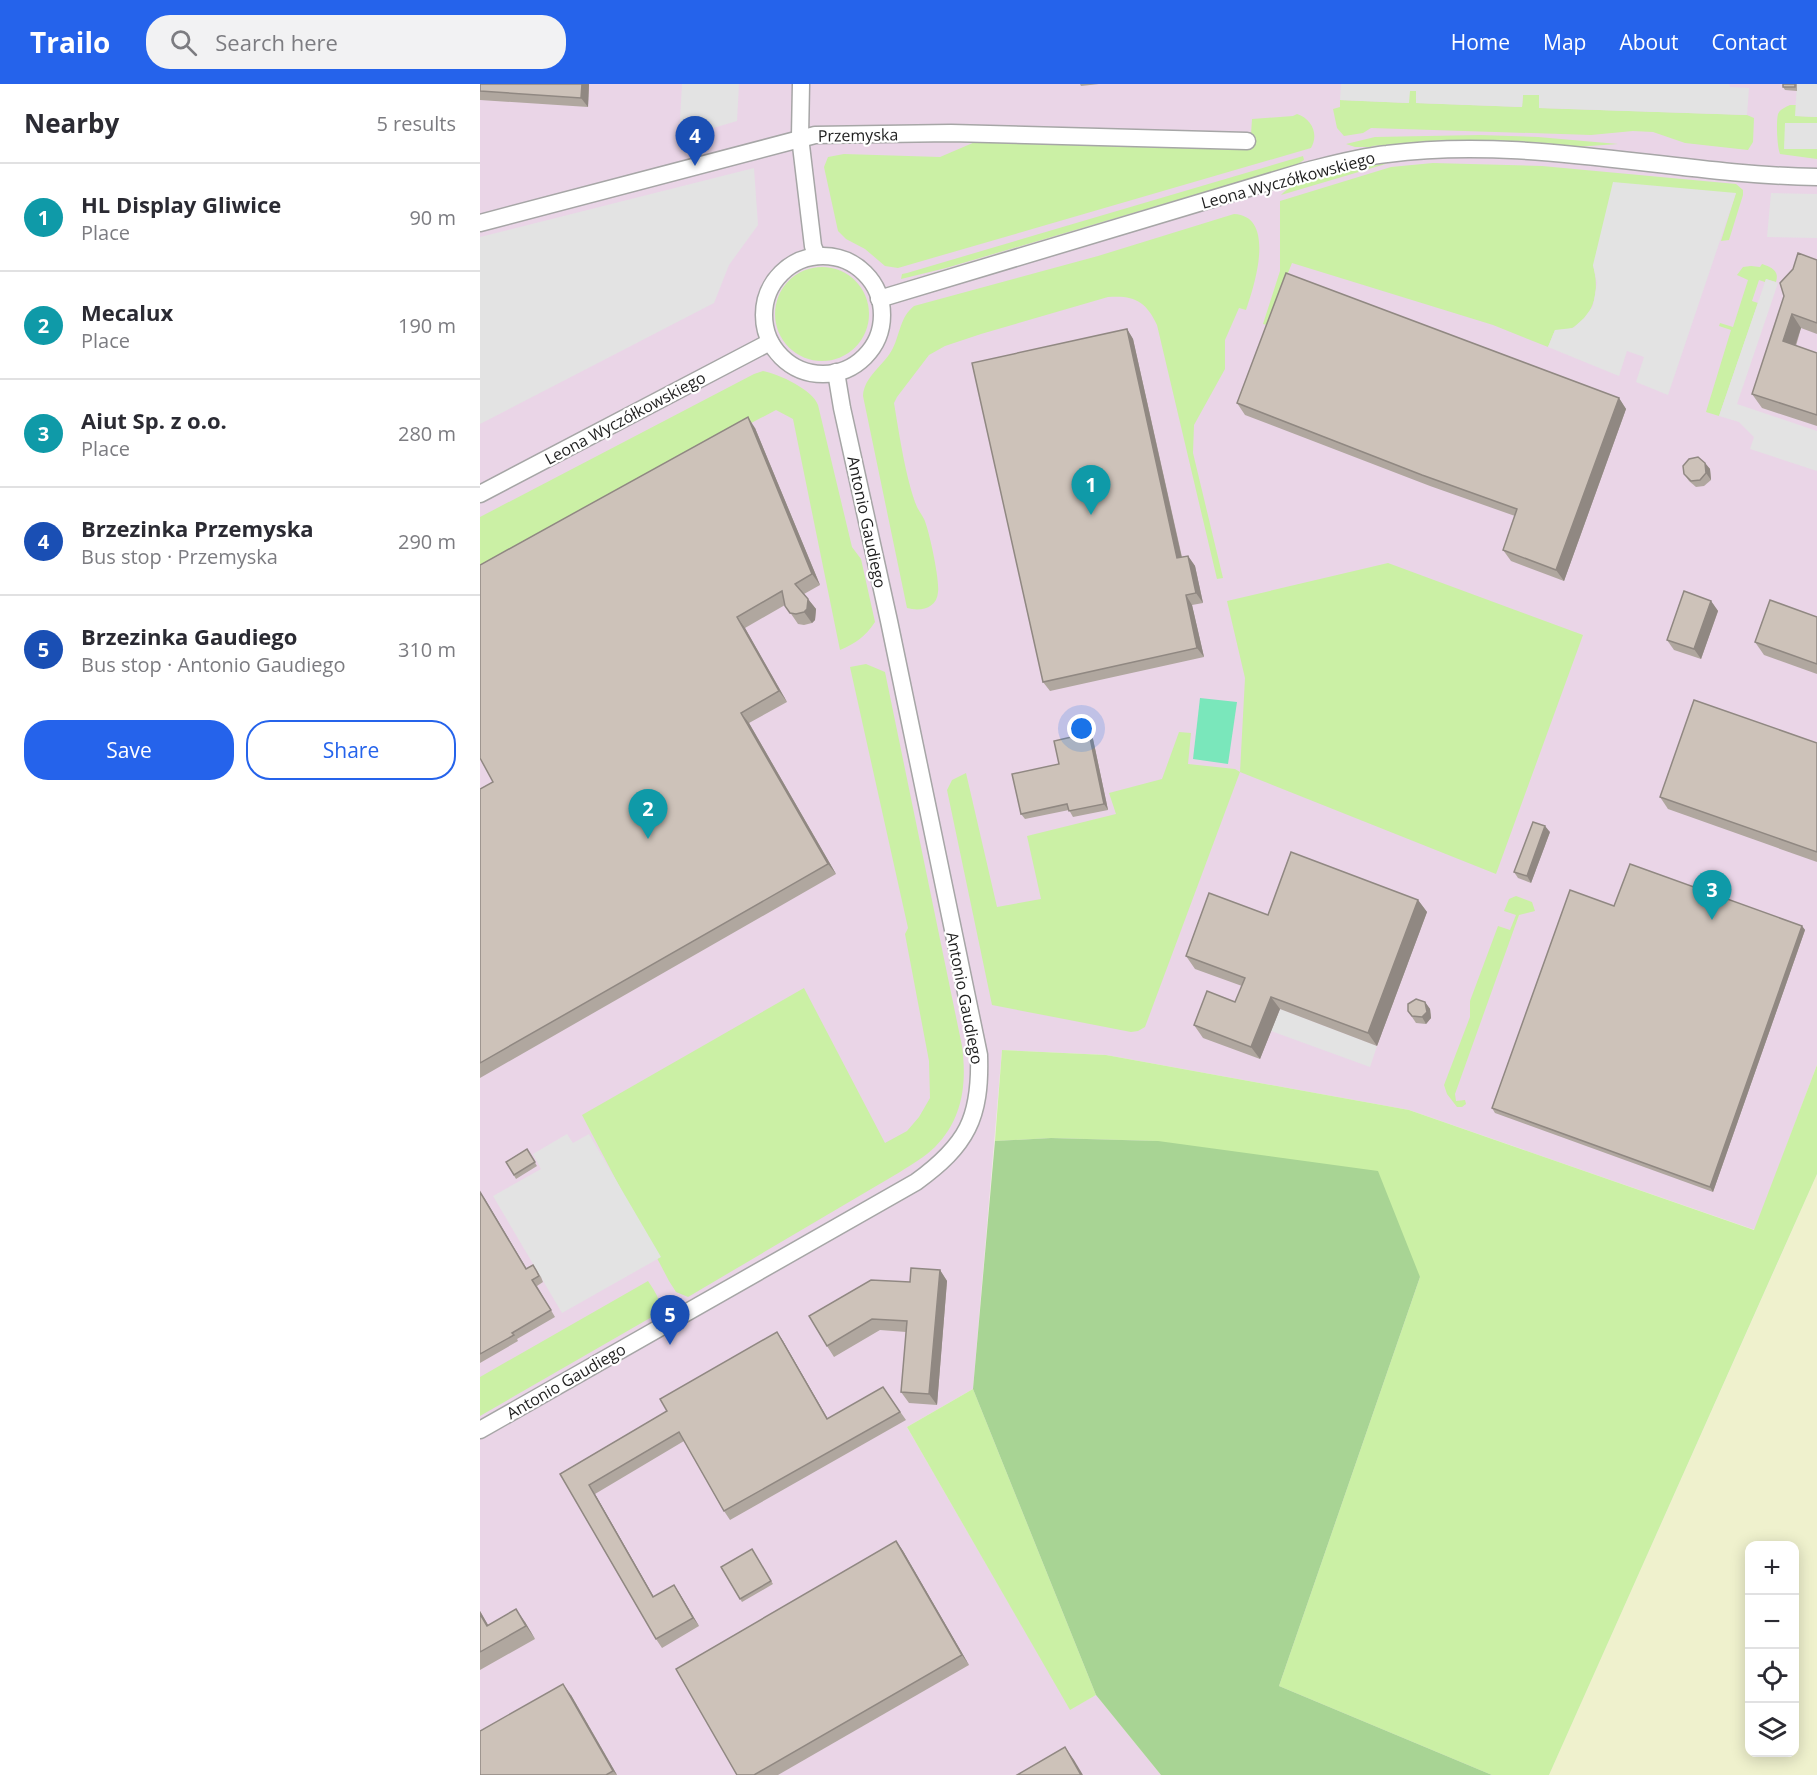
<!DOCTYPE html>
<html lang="en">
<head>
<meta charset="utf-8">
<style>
  body { margin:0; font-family:"Open Sans",sans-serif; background:#f2f2f3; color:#2b2b33 }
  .controls { position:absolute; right:18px; bottom:18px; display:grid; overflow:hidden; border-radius:12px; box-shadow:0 3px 15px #0003 }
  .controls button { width:54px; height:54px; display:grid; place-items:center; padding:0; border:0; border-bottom:2px solid #e1e1e2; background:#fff; color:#2b2b33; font:30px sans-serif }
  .you { position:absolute; left:602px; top:645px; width:21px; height:21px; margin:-15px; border:4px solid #fff; border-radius:50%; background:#1a73e8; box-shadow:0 0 0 9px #1a73e833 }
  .badge { display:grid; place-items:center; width:39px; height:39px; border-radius:50%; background:#2563eb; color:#fff; font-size:20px; font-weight:700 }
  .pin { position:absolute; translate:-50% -50px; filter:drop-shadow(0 2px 3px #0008) }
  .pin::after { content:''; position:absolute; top:32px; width:21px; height:18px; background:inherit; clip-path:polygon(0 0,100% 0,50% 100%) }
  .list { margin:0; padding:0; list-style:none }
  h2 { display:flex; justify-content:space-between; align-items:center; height:78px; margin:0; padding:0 24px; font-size:26px }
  h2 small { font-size:20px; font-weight:400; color:#7c7c81 }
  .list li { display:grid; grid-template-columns:39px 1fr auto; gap:18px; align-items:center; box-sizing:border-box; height:108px; padding:0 24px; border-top:2px solid #e1e1e2 }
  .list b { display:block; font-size:22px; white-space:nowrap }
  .list p { margin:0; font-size:20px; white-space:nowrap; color:#7c7c81 }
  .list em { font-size:20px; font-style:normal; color:#7c7c81 }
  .actions { display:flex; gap:12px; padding:18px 24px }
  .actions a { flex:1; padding:14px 0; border:2px solid #2563eb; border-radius:24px; text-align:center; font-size:21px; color:#2563eb }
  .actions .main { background:#2563eb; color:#fff }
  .icon { flex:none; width:33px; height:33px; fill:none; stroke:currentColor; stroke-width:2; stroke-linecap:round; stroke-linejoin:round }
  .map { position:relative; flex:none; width:1337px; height:1691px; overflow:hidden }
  header { display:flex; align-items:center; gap:36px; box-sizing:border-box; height:84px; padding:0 30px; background:#2563eb; color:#fff }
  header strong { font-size:28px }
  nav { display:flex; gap:33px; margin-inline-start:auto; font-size:21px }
  .search { width:420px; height:54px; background:#f2f2f3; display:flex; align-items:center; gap:15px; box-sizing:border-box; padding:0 21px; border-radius:24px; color:#7c7c81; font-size:22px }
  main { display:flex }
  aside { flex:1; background:#fff }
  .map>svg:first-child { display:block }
</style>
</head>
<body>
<header>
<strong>Trailo</strong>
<div class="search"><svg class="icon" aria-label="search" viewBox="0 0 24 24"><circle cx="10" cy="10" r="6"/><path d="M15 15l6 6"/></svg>Search here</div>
<nav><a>Home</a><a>Map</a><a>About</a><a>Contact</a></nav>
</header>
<main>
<aside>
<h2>Nearby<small>5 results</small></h2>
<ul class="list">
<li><span class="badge" style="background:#0f9aa8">1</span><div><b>HL Display Gliwice</b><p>Place</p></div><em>90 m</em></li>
<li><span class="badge" style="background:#0f9aa8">2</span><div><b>Mecalux</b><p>Place</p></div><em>190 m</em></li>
<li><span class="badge" style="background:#0f9aa8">3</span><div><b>Aiut Sp. z o.o.</b><p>Place</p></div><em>280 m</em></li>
<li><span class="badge" style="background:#1a4fb4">4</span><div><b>Brzezinka Przemyska</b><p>Bus stop · Przemyska</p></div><em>290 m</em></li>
<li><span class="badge" style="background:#1a4fb4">5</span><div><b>Brzezinka Gaudiego</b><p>Bus stop · Antonio Gaudiego</p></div><em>310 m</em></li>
</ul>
<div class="actions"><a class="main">Save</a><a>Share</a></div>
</aside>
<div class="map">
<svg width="1337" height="1691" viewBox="0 0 1337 1691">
  <rect width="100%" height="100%" fill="#f1ece4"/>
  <!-- industrial -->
  <path fill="#ead5e7" d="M0 0H1337V981L1275 1146 929 1026 626 971 522 966 493 1305 427 1343 590 1625 616 1611 681 1691H0Z"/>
  <!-- farmland -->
  <path fill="#eff1cd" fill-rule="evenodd" d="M1337 1090V1691H1069L1307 1158ZM1270 1462H1314V1668H1270Z"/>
  <!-- grass -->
  <g fill="#cbf0a5">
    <path d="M929 7H936V19L1042 23 1043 11H1059L1060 24 1267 31 1274 34 1273 58 1268 66 1205 59 1173 48 1153 47 1111 51 891 44 883 49 864 52 857 44 853 25 860 23V16L928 19Z"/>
    <path d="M1310 21H1316V32L1337 33V39H1305V65H1337V75L1300 70C1297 62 1296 38 1298 30 1300 25 1306 23 1310 21Z"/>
    <path d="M817 30C832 35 839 50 831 64L418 184 405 182 385 165 366 155 358 147 344 83 348 73 364 70 460 73 495 58 770 66 772 35 813 32Z"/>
    <path d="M1000 51 1058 53 1138 60 1095 63 1066 59 970 56 892 62 891 63H875L866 60 895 53Z"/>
    <path d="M823 72 824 76 816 81 466 184 421 195 422 190 427 189Z"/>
    <path d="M909 79 801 111C817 92 883 82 909 79Z"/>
    <path d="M953 79 1062 82 1256 100 1263 106V111L1249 156 1241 157 1256 109 1113 181C1119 203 1117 229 1094 243 1089 246 1081 246 1075 246L1068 263 1013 241 812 179 787 241 783 240 800 187V117L911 83Z"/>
    <path d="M754 130C797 132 774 203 766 226L759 224 745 256V285L714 341 713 369 743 494 737 495 677 241C666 217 654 211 628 213L501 250 465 262 449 271 417 313 414 319C419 349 426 396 437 423 439 427 442 431 444 435 449 445 460 497 458 508 457 524 441 528 427 524L383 312C384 292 404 282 413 264 420 250 420 233 434 222L618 172Z"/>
    <path d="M1282 180C1291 183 1300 187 1296 198L1286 195 1285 198 1279 196 1272 217 1278 219 1239 332 1226 328 1251 246 1239 242 1240 239 1253 243 1268 196 1257 191 1263 183 1271 182 1280 183Z"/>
    <circle cx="342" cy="230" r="47"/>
    <path d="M283 287C299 290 333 306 338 321L372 463 381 475 395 538C385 553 376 559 360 566L313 335 296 326 0 482V433L274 290Z"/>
    <path d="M908 479 1103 551 1016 790 760 688 665 943 658 947 651 948 512 921 467 706 472 696 486 689 517 823 561 815 547 752 636 730 629 709 682 695 699 648 711 649 708 680 755 685 760 688 765 594 747 517Z"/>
    <path d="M386 580 405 588 482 962C487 999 483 1035 455 1063 445 1073 432 1080 420 1088L208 1213 196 1208 189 1197 102 1031 324 904 405 1059 427 1047 439 1033 450 1014 449 977 425 850 428 844 370 583Z"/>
    <path d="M1036 812 1052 818 1055 827 1039 831 975 1010 976 1017 985 1016 986 1020 982 1023H977L967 1010 964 1001 990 933V917L1018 842 1030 846 1036 831 1024 827 1029 815Z"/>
    <path d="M522 966 626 971 929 1026 1274 1146 1337 981V1090L1069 1691H1012L799 1602 940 1193 677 1057 571 1054 515 1057Z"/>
    <path d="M168 1197C175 1208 183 1217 177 1230L0 1332V1293Z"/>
    <path d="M493 1305 616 1611 590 1626 427 1343Z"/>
  </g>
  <!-- forest -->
  <path fill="#a8d494" d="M571 1054 678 1057 898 1087 940 1193 799 1602 1012 1691H681L616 1611 493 1305 515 1057Z"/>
  <!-- pitch -->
  <path fill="#7ae7bb" d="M720 614 757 618 748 680 713 675Z"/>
  <!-- parking -->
  <g fill="#e3e3e3">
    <path d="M202 0H259L257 37 199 54Z"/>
    <path d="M861 0H1249L1250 3 1269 4 1267 31 1059 24V11H1043L1042 23 936 19V7H930L929 19 860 16Z"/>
    <path d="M1317 0H1337V33L1315 32Z"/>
    <path d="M1305 39H1337V65H1304Z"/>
    <path d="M274 84 278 141 249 181 234 219 0 340V153Z"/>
    <path d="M1133 98 1256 109 1188 311 1156 298 1164 273 1147 267 1139 292 1068 263 1075 246 1093 244 1104 234 1113 222 1117 199 1113 181Z"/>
    <path d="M1291 109 1337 110V154L1287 153Z"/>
    <path d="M1286 195 1298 199 1257 320 1337 347V387L1270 365 1274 353 1259 338 1239 332Z"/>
    <path d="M800 925 897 962 890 983 791 947Z"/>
    <path d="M87 1050 93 1059 109 1050 181 1173 82 1229 13 1112 61 1085 53 1070Z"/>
  </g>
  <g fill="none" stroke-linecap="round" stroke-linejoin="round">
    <defs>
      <g id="minor">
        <path d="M321 0 320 53 333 162 337 172"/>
        <path d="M0 139 335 51 471 49 767 57"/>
        <circle cx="343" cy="231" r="59"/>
        <path d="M399 215 822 88C850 81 878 73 907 70 1049 51 1195 91 1337 93"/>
        <path d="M0 410 290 258"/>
        <path d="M0 1346 436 1098C487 1061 501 1034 499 971L409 537 362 324 356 288"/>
      </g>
    </defs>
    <!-- minor casing -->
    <use href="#minor" stroke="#a6a6a6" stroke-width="19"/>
    <!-- minor -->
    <use href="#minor" stroke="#fff" stroke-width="16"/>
  </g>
  <!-- wall -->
  <g fill="#b0a79f">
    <path d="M0 0H109L108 23 0 16Z"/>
    <path d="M600 0H619L601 2Z"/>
    <path d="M1303 0H1317V7L1305 6 1303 3Z"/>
    <path d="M1337 176V250L1321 244 1316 262 1337 269V342L1282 324 1272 310Z"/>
    <path d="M647 245 653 255 702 473 708 472 715 482 723 519 712 521 724 573 570 607 563 598Z"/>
    <path d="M1139 314 1146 325 1084 497 1031 477 1023 466 1035 432 950 402 765 331 757 319Z"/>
    <path d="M275 344 340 501 324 510 336 525 335 536 332 539 324 541 318 540 305 521 265 544 307 618 269 639 356 790 0 994V705L13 698Z"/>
    <path d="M1225 379 1230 385 1231 396 1224 402 1216 403 1209 397 1204 390Z"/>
    <path d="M1231 517 1238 527 1221 575 1194 566 1187 556Z"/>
    <path d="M1337 533V590L1284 571 1275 558Z"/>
    <path d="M609 649 613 655 628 726 593 733 589 726 545 735 541 730 579 680Z"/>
    <path d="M1337 659V778L1188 725 1180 713Z"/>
    <path d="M1070 748 1051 799 1038 794 1034 788Z"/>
    <path d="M938 816 947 828 897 962 800 925 780 975 723 954 714 941 755 918 762 902 715 885 706 872 788 831Z"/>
    <path d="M1134 822 1322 842 1325 846 1233 1108 1015 1029 1012 1024Z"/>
    <path d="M945 918 950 925 951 934 946 940 936 939 928 927Z"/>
    <path d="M47 1065 57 1082 36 1095 26 1078Z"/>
    <path d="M0 1108 46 1185 53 1181 61 1193 63 1198 57 1202 75 1233 37 1255 38 1257 0 1279Z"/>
    <path d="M460 1186 467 1197 457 1321 429 1319 421 1308 426 1248 400 1246 354 1273 347 1262 430 1198Z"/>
    <path d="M297 1248 303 1257 348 1335 403 1303 426 1336 250 1436 244 1427 204 1357 115 1410 174 1513 194 1501 219 1542 182 1564 176 1555 80 1390 187 1327Z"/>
    <path d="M416 1457 423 1467 489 1581 298 1691H257Z"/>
    <path d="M272 1465 293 1500 262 1518 241 1483Z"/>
    <path d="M0 1527 8 1541 45 1538 55 1555 0 1586Z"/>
    <path d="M91 1611 137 1691H0Z"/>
  </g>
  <!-- shaded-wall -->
  <g fill="#908882">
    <path d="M102 0H109L108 23 101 14Z"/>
    <path d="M1312 230 1321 244 1312 271 1303 257Z"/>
    <path d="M647 245 653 255 704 484 697 474Z"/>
    <path d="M1139 314 1146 325 1084 497 1076 486Z"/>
    <path d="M268 333 275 344 340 501 332 490Z"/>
    <path d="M1225 379 1230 385 1231 396 1226 389Z"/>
    <path d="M708 472 715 482 723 519 716 509Z"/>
    <path d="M706 511 712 521 724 573 717 564Z"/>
    <path d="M328 515 336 525 335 536 332 539 324 528Z"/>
    <path d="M1231 517 1238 527 1221 575 1214 565Z"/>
    <path d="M257 533 265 544 307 618 299 607Z"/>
    <path d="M261 629 269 639 356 790 348 780Z"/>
    <path d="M609 649 613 655 628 726 624 720Z"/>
    <path d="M1065 742 1070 748 1051 799 1047 792Z"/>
    <path d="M938 816 947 828 897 962 888 949Z"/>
    <path d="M1322 842 1325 846 1233 1108 1230 1103Z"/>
    <path d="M791 913 800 925 780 975 771 963Z"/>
    <path d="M945 918 950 925 951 934 946 940 942 933Z"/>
    <path d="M0 1108 5 1115 51 1192 46 1185Z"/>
    <path d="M460 1186 467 1197 457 1321 449 1310Z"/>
    <path d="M297 1248 303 1257 353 1344 347 1335Z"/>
    <path d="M109 1401 115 1410 179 1522 173 1513Z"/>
    <path d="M416 1457 423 1467 489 1581 482 1571Z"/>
    <path d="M194 1501 200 1510 219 1542 213 1534Z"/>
    <path d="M36 1525 45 1538 55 1555 46 1542Z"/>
    <path d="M0 1527 16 1555 7 1542 0 1530Z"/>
    <path d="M83 1600 91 1611 137 1691 133 1687Z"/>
    <path d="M585 1663 594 1676 603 1691H601Z"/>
  </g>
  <!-- building -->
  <g fill="#cdc2b9" stroke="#908882" stroke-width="1.5">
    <path d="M0 0H102L101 14 0 7Z"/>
    <rect x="1303" y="0" width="12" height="3"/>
    <path d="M1318 169 1337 176V239L1312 230 1303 257 1337 269V331L1272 310 1304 212 1300 199 1313 185Z"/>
    <path d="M806 189 1139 314 1076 486 1023 466 1037 425 942 391 757 319Z"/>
    <path d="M647 245 697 474 708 472 716 509 706 511 717 564 563 598 492 279Z"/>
    <path d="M268 333 332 490 315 500 328 515 327 525 324 528 316 530 310 529 305 522 302 507 257 533 299 607 261 629 348 780 0 979V705L13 698 0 674V481Z"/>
    <path d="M1218 373 1225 379 1226 389 1220 396 1211 397 1204 390 1203 382 1209 375Z"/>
    <path d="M1204 507 1231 517 1214 565 1187 556Z"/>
    <path d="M1290 516 1337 533V580L1275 558Z"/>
    <path d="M1214 616 1337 659V768L1180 713Z"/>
    <path d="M609 649 624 720 589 727 587 720 541 730 532 690 579 680 574 657Z"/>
    <path d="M1053 738 1065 742 1047 792 1034 788Z"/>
    <path d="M811 768 938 816 888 949 791 913 771 963 714 941 727 907 755 918 765 894 706 872 729 809 788 831Z"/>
    <path d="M1150 780 1322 842 1230 1103 1012 1024 1090 806 1134 822Z"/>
    <path d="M936 915 945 918 947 928 942 933 932 932 928 927V920Z"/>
    <path d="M47 1065 55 1078 34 1091 26 1078Z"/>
    <path d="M0 1108 46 1185 53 1181 56 1186 59 1192 52 1196 71 1226 32 1249 34 1251 0 1270Z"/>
    <path d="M431 1184 460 1186 449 1310 421 1308 427 1237 392 1235 347 1262 329 1232 391 1196 430 1198Z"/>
    <path d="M297 1248 347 1335 403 1303 420 1328 244 1427 199 1348 109 1401 173 1513 194 1501 213 1534 176 1555 80 1390 187 1327 180 1315Z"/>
    <path d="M416 1457 482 1571 274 1691H257L196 1585Z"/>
    <path d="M272 1465 291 1497 260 1515 241 1483Z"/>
    <path d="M36 1525 46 1542 0 1568V1530L7 1542Z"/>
    <path d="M83 1600 133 1687 126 1691H0V1647Z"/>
    <path d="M585 1663 601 1691H537Z"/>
  </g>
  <g text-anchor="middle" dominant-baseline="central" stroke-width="4.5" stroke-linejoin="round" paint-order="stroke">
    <!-- street labels -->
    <g font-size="16" fill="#1f1f1f" stroke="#fff">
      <text transform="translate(378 51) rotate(-1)">Przemyska</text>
      <text transform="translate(808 96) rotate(-15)">Leona Wyczółkowskiego</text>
      <text transform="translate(145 334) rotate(-28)">Leona Wyczółkowskiego</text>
      <text transform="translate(387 438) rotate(78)">Antonio Gaudiego</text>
      <text transform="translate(485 914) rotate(79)">Antonio Gaudiego</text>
      <text transform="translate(86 1297) rotate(-30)">Antonio Gaudiego</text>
    </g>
  </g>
</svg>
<div class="controls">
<button>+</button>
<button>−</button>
<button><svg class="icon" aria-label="locate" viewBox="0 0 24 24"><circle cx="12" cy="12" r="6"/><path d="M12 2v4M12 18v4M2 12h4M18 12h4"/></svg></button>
<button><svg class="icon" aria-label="layers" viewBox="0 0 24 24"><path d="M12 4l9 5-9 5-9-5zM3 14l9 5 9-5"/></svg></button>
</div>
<div class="you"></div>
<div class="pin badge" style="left:611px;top:431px;background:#0f9aa8">1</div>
<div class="pin badge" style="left:168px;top:755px;background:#0f9aa8">2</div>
<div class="pin badge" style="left:1232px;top:836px;background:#0f9aa8">3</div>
<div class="pin badge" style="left:215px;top:82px;background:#1a4fb4">4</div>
<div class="pin badge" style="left:190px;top:1261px;background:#1a4fb4">5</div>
</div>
</main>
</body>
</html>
